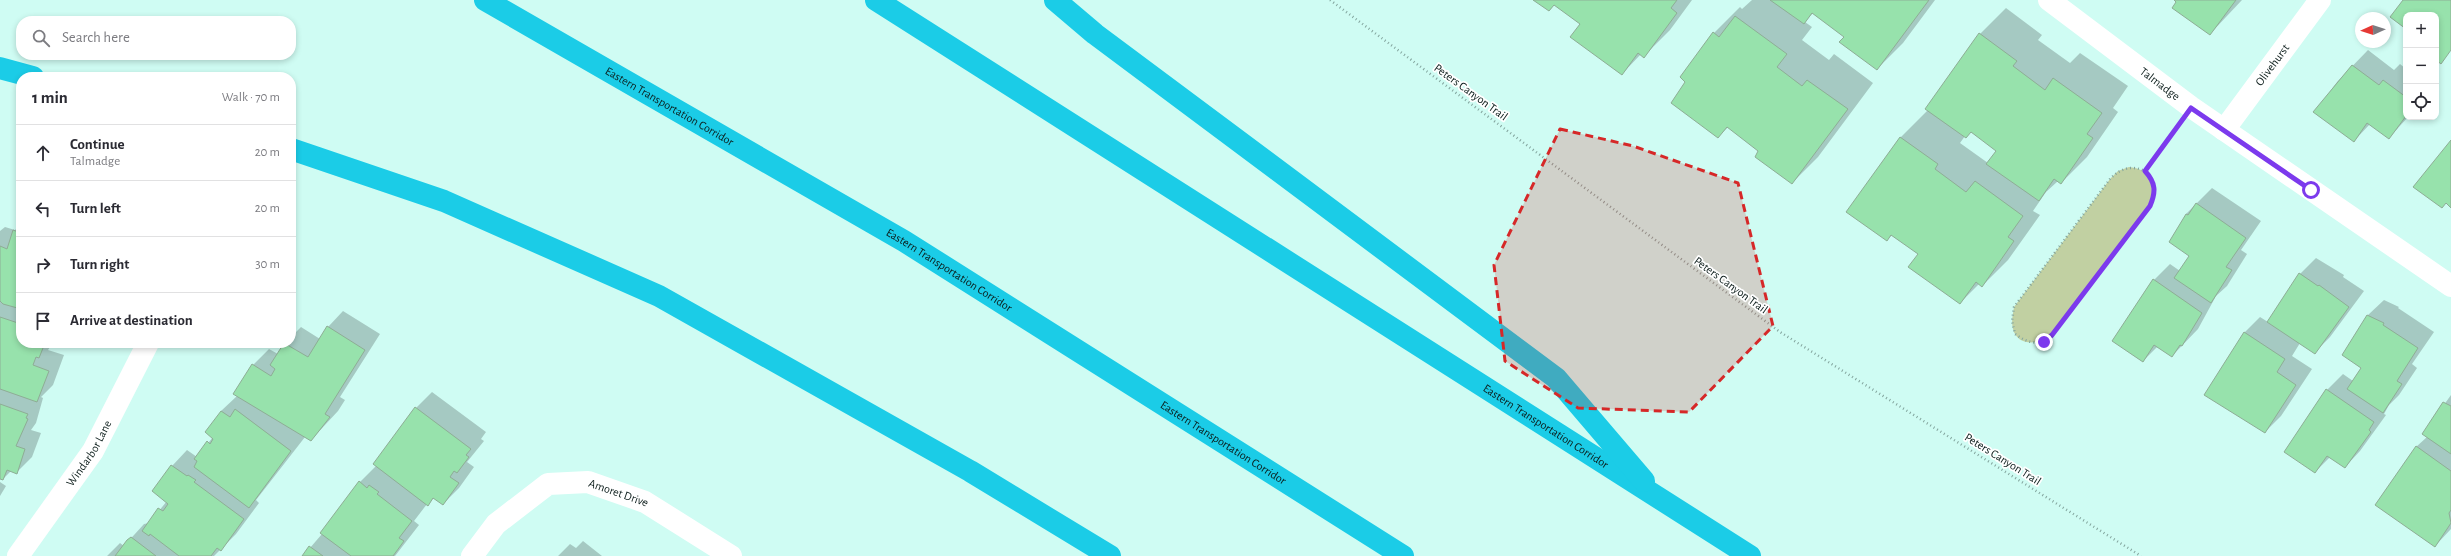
<!DOCTYPE html>
<html lang="en">
<head>
<meta charset="utf-8">
<style>
  body { margin:0; font-family:"Alegreya Sans",sans-serif; background:#f7f7f7; color:#2b2b33 }
  .controls { position:absolute; right:12px; top:12px; display:grid; overflow:hidden; border-radius:8px; box-shadow:0 2px 6px #0003 }
  .controls button { width:36px; height:36px; display:grid; place-items:center; padding:0; border:0; border-bottom:1px solid #e1e1e2; background:#fff; color:#2b2b33; font:20px sans-serif }
  .compass { position:absolute; left:2355px; top:12px; width:36px; height:36px; border-radius:50%; background:#fff; box-shadow:0 2px 6px #0003; rotate:267deg }
  .stop { position:absolute; width:12px; height:12px; margin:-9px; border:3px solid #7c3aed; border-radius:50%; background:#fff }
  .stop.end { background:#7c3aed; border-color:#fff; box-shadow:0 1px 4px #0008 }
  .list { margin:0; padding:0; list-style:none }
  h2 { display:flex; justify-content:space-between; align-items:center; height:52px; margin:0; padding:0 16px; font-size:17px }
  h2 small { font-size:13px; font-weight:400; color:#7c7c81 }
  .list li { display:grid; grid-template-columns:26px 1fr auto; gap:12px; align-items:center; box-sizing:border-box; height:56px; padding:0 16px; border-top:1px solid #e1e1e2 }
  .list b { display:block; font-size:15px; white-space:nowrap }
  .list p { margin:0; font-size:13px; white-space:nowrap; color:#7c7c81 }
  .list em { font-size:13px; font-style:normal; color:#7c7c81 }
  .icon { flex:none; width:22px; height:22px; fill:none; stroke:currentColor; stroke-width:2; stroke-linecap:round; stroke-linejoin:round }
  .map { position:relative; flex:none; width:2451px; height:556px; overflow:hidden }
  .search { position:absolute; background:#fff; box-shadow:0 2px 6px #0003; left:16px; top:16px; width:280px; height:44px; display:flex; align-items:center; gap:10px; box-sizing:border-box; padding:0 14px; border-radius:16px; color:#7c7c81; font-size:15px }
  .panel { position:absolute; background:#fff; box-shadow:0 2px 6px #0003; left:16px; top:72px; width:280px; height:276px; border-radius:16px }
  .map>svg:first-child { display:block }
</style>
</head>
<body>
<div class="map">
<svg width="2451" height="556" viewBox="0 0 2451 556">
  <rect width="100%" height="100%" fill="#cffcf3"/>
  <!-- green -->
  <path fill="#c1d0a2" d="M2129 167C2154 170 2159 185 2150 207L2052 335C2041 344 2018 348 2013 329 2011 321 2013 314 2014 307L2110 179 2118 171Z"/>
  <!-- shadow -->
  <g fill="#0003" fill-rule="evenodd">
    <path d="M1535 0H1692L1670 30 1644 56 1641 54 1622 74 1581 24 1555 4 1549 10Z"/>
    <path d="M1752 0H1935L1903 43 1877 69 1845 36 1813 13 1805 22 1812 27 1802 40 1829 60 1834 54 1873 83 1818 157 1792 183 1760 151 1728 127 1718 137 1687 81 1714 33 1740 7 1742 9Z"/>
    <path d="M2175 0H2242L2210 34Z"/>
    <path d="M2006 8 2042 35 2038 40 2070 63 2080 53 2128 86 2113 108 2118 112 2087 157 2061 183 2058 181 2046 192 2033 211 2040 215 2008 260 1982 286 1979 284 1960 303 1919 254 1892 235 1887 240 1848 212 1901 137 1928 110 1980 34ZM1971 132 1998 150 1988 163 1960 143 1965 136 1966 137Z"/>
    <path d="M2368 50 2394 70 2400 64 2406 69V117H2408L2389 138 2370 124 2354 141 2315 112 2337 82Z"/>
    <path d="M2212 188 2261 221 2241 250 2247 254 2227 286 2216 296 2198 329 2172 356 2158 346 2143 361 2154 280 2170 264 2180 271 2190 255 2186 214Z"/>
    <path d="M21 224V343H53L48 350 64 355 53 385 41 397 43 398 36 423 31 430 41 433 32 457 16 473 11 471 3 479 0 478V231L5 227 15 230Z"/>
    <path d="M2316 258 2344 275 2343 277 2364 291 2330 337 2315 352 2300 343 2292 356 2312 369 2281 416 2265 432 2244 333 2260 317 2268 322 2300 274Z"/>
    <path d="M2384 300 2399 307 2398 308 2434 332 2412 364 2417 368 2399 395 2389 405 2384 414 2386 415 2360 451 2345 467 2330 457 2315 472 2327 390 2343 374 2353 381 2362 367 2343 355 2368 315Z"/>
    <path d="M343 311 380 334 340 397 345 400 338 411 311 440 305 437 256 500 259 503 236 534 214 556H107L120 543 124 546 144 524 149 523 167 501 172 466 187 450 197 457 213 437 221 411 237 396 235 394 253 365 269 349 278 354 285 343H291V337L301 327 320 339 328 327Z"/>
    <path d="M432 392 486 432 481 439 484 441 467 462 474 467 459 488 443 504 434 498 427 504 414 521 419 525 395 556H303L322 534 360 482 376 466 416 408Z"/>
    <path d="M2451 395V529L2435 546 2416 447 2427 437 2423 434Z"/>
    <path d="M0 482 6 486 0 496Z"/>
    <path d="M583 541 602 556H558L570 544 576 548Z"/>
  </g>
  <!-- building -->
  <g fill="#97e2ac" stroke="#8ead95">
    <path d="M1533 0H1677L1671 8 1677 13 1644 58 1638 53 1622 75 1570 37 1580 24 1554 5 1549 11Z"/>
    <path d="M1770 0H1929L1877 70 1839 42 1844 37 1812 13 1804 24Z"/>
    <path d="M2174 0H2236L2210 35 2172 8 2176 2Z"/>
    <path d="M2403 0H2451V50L2441 64 2436 60V15H2406V29L2390 17Z"/>
    <path d="M1735 16 1787 54 1777 67 1802 86 1807 80 1848 109 1792 184 1755 157 1758 151 1727 127 1718 138 1671 103 1685 82 1680 77 1713 32 1719 37Z"/>
    <path d="M1979 33 2017 61 2013 66 2045 90 2053 78 2102 113 2087 134 2093 138 2061 184 2054 179 2039 201 1986 164 1996 151 1971 132 1966 138 1925 109Z"/>
    <path d="M2352 65 2379 85 2383 80 2406 97V116L2389 139 2367 123 2354 142 2313 112Z"/>
    <path d="M1900 137 1938 164 1935 169 1966 192 1975 181 2023 216 2008 237 2014 241 1982 287 1976 282 1960 304 1908 267 1918 254 1891 235 1887 241 1846 212Z"/>
    <path d="M2451 140V208L2446 203 2442 208 2413 187Z"/>
    <path d="M2196 203 2246 238 2226 267 2232 270 2211 303 2174 278 2189 256 2169 242 2186 214 2188 215Z"/>
    <path d="M13 230 21 233V309L3 304 0 301V246L7 249Z"/>
    <path d="M2299 273 2318 286 2319 285 2349 307 2315 354 2267 322Z"/>
    <path d="M2153 279 2202 313 2182 346 2180 345 2172 357 2154 345 2143 362 2112 341Z"/>
    <path d="M2367 315 2384 323 2383 325 2418 348 2397 381 2402 384 2383 413 2347 389 2361 368 2342 355Z"/>
    <path d="M0 317 21 324V343H45L39 358 36 357 33 365 49 371 37 402 0 389Z"/>
    <path d="M327 326 365 350 325 414 330 417 311 441 233 394 252 364 271 376 275 369 270 365 284 343 308 357Z"/>
    <path d="M2244 332 2285 359 2277 372 2296 385 2265 433 2204 395Z"/>
    <path d="M2326 389 2374 422 2369 430 2371 432 2345 468 2327 456 2315 473 2284 452Z"/>
    <path d="M2443 402 2451 406V454L2422 434Z"/>
    <path d="M0 404 28 414 26 418 28 419 16 446 25 449 17 474 7 470 3 480 0 479Z"/>
    <path d="M415 407 471 449 466 455 469 457 457 473 454 471 450 477 459 483 443 505 433 498 428 506 373 464Z"/>
    <path d="M235 409 291 451 249 508 194 467 197 461 194 459 207 441 210 444 213 439 205 432 221 411 230 417Z"/>
    <path d="M2416 446 2451 471V510L2449 513 2451 523 2435 547 2375 505Z"/>
    <path d="M171 465 187 476 188 475 196 480 194 482 244 519 221 551 217 548 211 556H179L150 534 149 536 142 531 158 508 163 511 168 504 152 491Z"/>
    <path d="M359 481 367 488 369 485 379 492 377 494 412 521 399 538 404 541 393 556H351L320 533Z"/>
    <path d="M131 537 156 556H115L127 540Z"/>
    <path d="M309 546 323 556H302Z"/>
  </g>
  <g fill="none" stroke-linecap="round" stroke-linejoin="round">
    <!-- path -->
    <g stroke="#83a59e" stroke-width="2.5" stroke-dasharray="1 3" stroke-linecap="butt">
      <path d="M1330 0 1780 332 2141 556"/>
      <path d="M2145 171C2156 183 2156 192 2150 207L2052 335C2039 346 2029 344 2015 334L2012 321 2014 307 2110 179C2121 168 2131 165 2145 171L2172 134"/>
    </g>
    <!-- street -->
    <g stroke="#fff" stroke-width="22">
      <path id="s1" d="M2049 0 2191 107 2451 286"/>
      <path id="s2" d="M2224 130 2320 0"/>
      <path id="s3" d="M18 556 93 451 148 343"/>
      <path id="s4" d="M472 556 496 524 548 484 588 482 645 502 731 556"/>
    </g>
    <!-- highway -->
    <g stroke="#1bcce7" stroke-width="22">
      <path id="s5" d="M485 0 904 241 1403 556"/>
      <path id="s6" d="M876 0 1750 556"/>
      <path d="M1055 0 1095 34 1556 378 1644 481"/>
      <path d="M0 68 33 77"/>
      <path d="M291 149 444 201 659 296 970 471 1110 556"/>
    </g>
  </g>
  <g fill="none" stroke-linecap="round" stroke-linejoin="round">
    <!-- route -->
    <path stroke="#7c3aed" stroke-width="5" d="M2044 342 2052 335 2150 206C2156 192 2156 183 2145 171L2191 108 2311 190"/>
  </g>
  <!-- marked area -->
  <path fill="#d62828" fill-opacity="0.2" stroke="#d62828" stroke-width="3" stroke-dasharray="8 5" stroke-linejoin="round" d="M1560 129 1633 146 1738 183 1773 326 1689 412 1578 408 1505 361 1494 265Z"/>
  <g text-anchor="middle" dominant-baseline="central" stroke-width="3.5" stroke-linejoin="round" paint-order="stroke">
    <!-- street labels -->
    <g font-size="12" fill="#0c1d1b" stroke="#fff">
      <text stroke="none"><textPath href="#s2" startOffset="81">Olivehurst</textPath></text>
      <text stroke="none"><textPath href="#s1" startOffset="139">Talmadge</textPath></text>
      <text transform="translate(1471 92) rotate(36)">Peters Canyon Trail</text>
      <text stroke="none"><textPath href="#s5" startOffset="213">Eastern Transportation Corridor</textPath></text>
      <text stroke="none"><textPath href="#s5" startOffset="537">Eastern Transportation Corridor</textPath></text>
      <text transform="translate(1731 285) rotate(36)">Peters Canyon Trail</text>
      <text stroke="none"><textPath href="#s6" startOffset="794">Eastern Transportation Corridor</textPath></text>
      <text stroke="none"><textPath href="#s5" startOffset="861">Eastern Transportation Corridor</textPath></text>
      <text stroke="none"><textPath href="#s3" startOffset="125">Windarbor Lane</textPath></text>
      <text transform="translate(2003 459) rotate(32)">Peters Canyon Trail</text>
      <text stroke="none"><textPath href="#s4" startOffset="178">Amoret Drive</textPath></text>
    </g>
  </g>
</svg>
<div class="controls">
<button>+</button>
<button>−</button>
<button><svg class="icon" aria-label="locate" viewBox="0 0 24 24"><circle cx="12" cy="12" r="6"/><path d="M12 2v4M12 18v4M2 12h4M18 12h4"/></svg></button>
</div>
<svg class="compass" viewBox="-18 -18 36 36"><path d="M0-13l5 13h-10z" fill="#e53935"/><path d="M0 13l5-13h-10z" fill="#7c7c81"/></svg>
<div class="stop" style="left:2311px;top:190px"></div>
<div class="stop end" style="left:2044px;top:342px"></div>
<div class="search"><svg class="icon" aria-label="search" viewBox="0 0 24 24"><circle cx="10" cy="10" r="6"/><path d="M15 15l6 6"/></svg>Search here</div>
<section class="panel">
<h2>1 min<small>Walk · 70 m</small></h2>
<ul class="list">
<li><svg class="icon" aria-label="ahead" viewBox="0 0 24 24"><path d="M12 20V5M6 11l6-6 6 6"/></svg><div><b>Continue</b><p>Talmadge</p></div><em>20 m</em></li>
<li><svg class="icon" aria-label="left" viewBox="0 0 24 24"><path d="M17 20v-9H6M10 6l-5 5 5 5"/></svg><div><b>Turn left</b></div><em>20 m</em></li>
<li><svg class="icon" aria-label="right" viewBox="0 0 24 24"><path d="M7 20v-9h11M14 6l5 5-5 5"/></svg><div><b>Turn right</b></div><em>30 m</em></li>
<li><svg class="icon" aria-label="arrive" viewBox="0 0 24 24"><path d="M6 21V4h12l-3 4 3 4H6"/></svg><div><b>Arrive at destination</b></div></li>
</ul>
</section>
</div>
</body>
</html>
